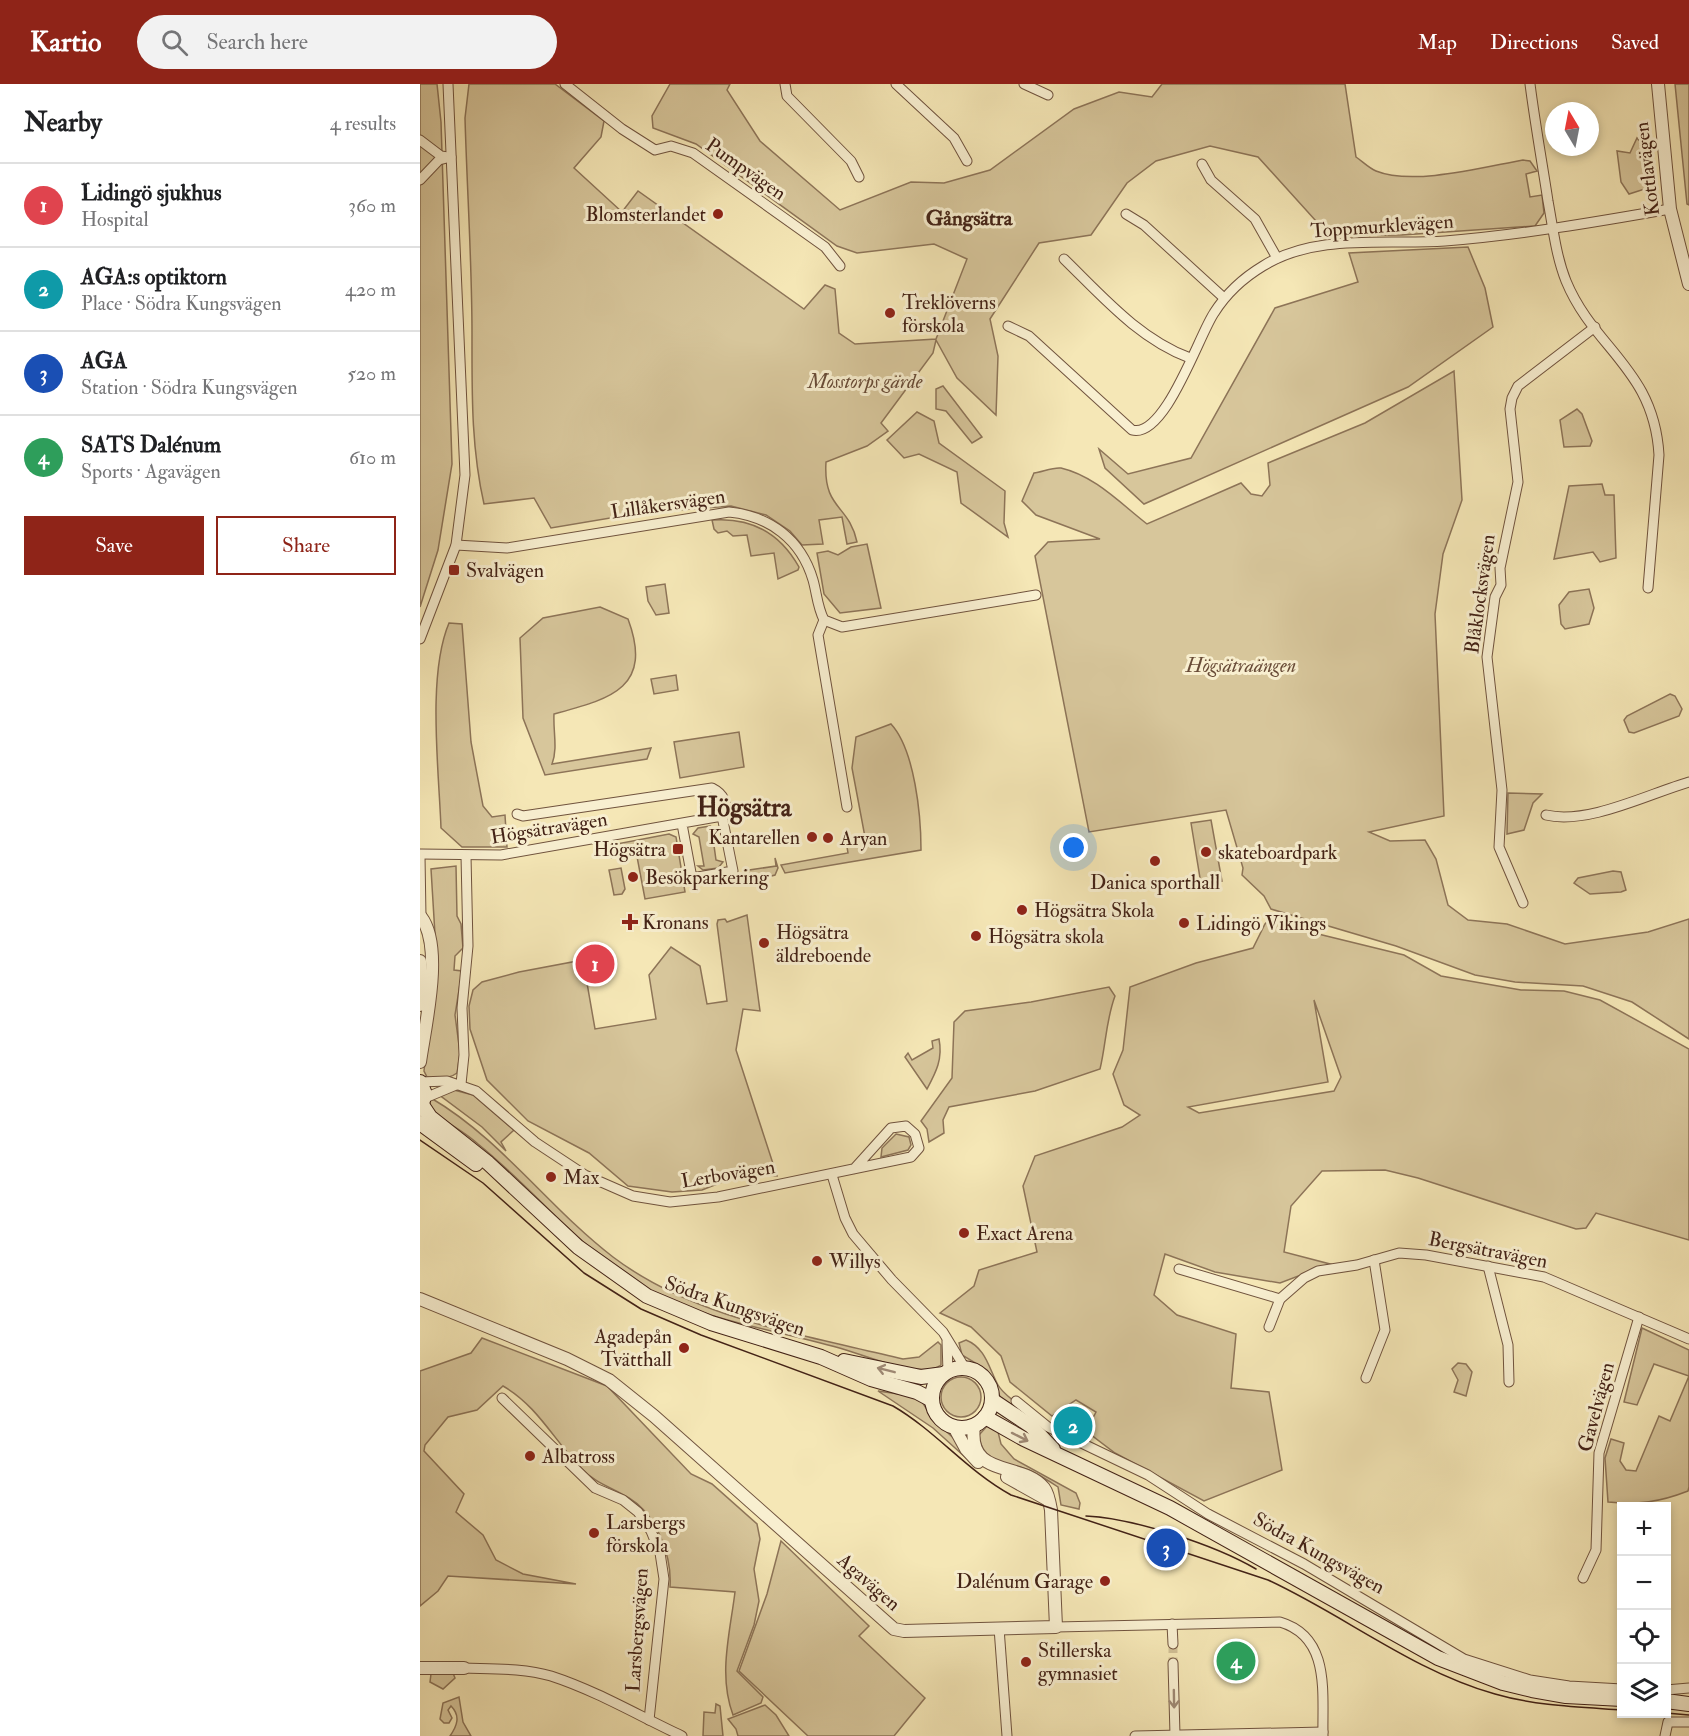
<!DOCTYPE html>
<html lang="en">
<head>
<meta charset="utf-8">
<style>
  body { margin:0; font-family:"IM FELL Double Pica",serif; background:#f2f2f2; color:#202124 }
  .controls { position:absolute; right:18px; bottom:18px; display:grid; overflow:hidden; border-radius:0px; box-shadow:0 3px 9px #0003 }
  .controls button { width:54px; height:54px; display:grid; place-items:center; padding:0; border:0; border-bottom:2px solid #e0e0e0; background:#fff; color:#202124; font:30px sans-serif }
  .compass { position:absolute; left:1125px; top:18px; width:54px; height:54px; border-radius:50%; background:#fff; box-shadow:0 3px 9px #0003; rotate:350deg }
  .you { position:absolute; left:654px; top:764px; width:21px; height:21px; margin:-15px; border:4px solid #fff; border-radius:50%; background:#1a73e8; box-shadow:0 0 0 9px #1a73e833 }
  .badge { display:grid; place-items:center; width:39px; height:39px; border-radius:50%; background:#8f2418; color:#fff; font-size:20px; font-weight:700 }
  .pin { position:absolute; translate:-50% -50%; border:3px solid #fff; box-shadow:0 2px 6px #0006 }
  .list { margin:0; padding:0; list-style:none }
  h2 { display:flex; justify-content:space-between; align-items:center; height:78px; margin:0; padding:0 24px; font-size:26px }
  h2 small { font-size:20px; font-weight:400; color:#757577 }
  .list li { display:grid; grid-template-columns:39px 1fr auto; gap:18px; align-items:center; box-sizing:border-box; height:84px; padding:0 24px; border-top:2px solid #e0e0e0 }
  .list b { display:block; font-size:22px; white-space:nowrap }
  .list p { margin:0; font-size:20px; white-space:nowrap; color:#757577 }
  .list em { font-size:20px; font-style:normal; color:#757577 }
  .actions { display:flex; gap:12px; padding:18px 24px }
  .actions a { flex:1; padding:14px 0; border:2px solid #8f2418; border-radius:0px; text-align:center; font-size:21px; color:#8f2418 }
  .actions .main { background:#8f2418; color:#fff }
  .icon { flex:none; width:33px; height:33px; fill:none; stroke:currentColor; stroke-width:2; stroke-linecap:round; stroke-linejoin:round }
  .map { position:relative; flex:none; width:1269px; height:1652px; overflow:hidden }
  header { display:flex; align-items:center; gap:36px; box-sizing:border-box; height:84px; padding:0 30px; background:#8f2418; color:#fff }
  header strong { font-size:28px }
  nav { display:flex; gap:33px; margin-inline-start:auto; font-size:21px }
  .search { width:420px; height:54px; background:#f2f2f2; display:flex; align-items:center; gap:15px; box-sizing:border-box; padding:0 21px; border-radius:33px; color:#757577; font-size:22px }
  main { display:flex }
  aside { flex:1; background:#fff }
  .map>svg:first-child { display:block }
</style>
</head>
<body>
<header>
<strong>Kartio</strong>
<div class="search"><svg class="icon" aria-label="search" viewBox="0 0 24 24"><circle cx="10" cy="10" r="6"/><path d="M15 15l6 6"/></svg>Search here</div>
<nav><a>Map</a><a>Directions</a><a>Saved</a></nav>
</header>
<main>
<aside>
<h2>Nearby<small>4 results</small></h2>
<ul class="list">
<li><span class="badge" style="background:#e0444e">1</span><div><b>Lidingö sjukhus</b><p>Hospital</p></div><em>360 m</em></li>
<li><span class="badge" style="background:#0f9aa8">2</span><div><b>AGA:s optiktorn</b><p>Place · Södra Kungsvägen</p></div><em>420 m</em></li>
<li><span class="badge" style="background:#1a4fb4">3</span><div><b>AGA</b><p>Station · Södra Kungsvägen</p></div><em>520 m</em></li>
<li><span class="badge" style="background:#2e9e5b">4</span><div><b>SATS Dalénum</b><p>Sports · Agavägen</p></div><em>610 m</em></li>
</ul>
<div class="actions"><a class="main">Save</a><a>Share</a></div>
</aside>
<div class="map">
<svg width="1269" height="1652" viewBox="0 0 1269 1652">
  <rect width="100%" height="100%" fill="#f5e7b6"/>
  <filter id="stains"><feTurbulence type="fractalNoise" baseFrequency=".00333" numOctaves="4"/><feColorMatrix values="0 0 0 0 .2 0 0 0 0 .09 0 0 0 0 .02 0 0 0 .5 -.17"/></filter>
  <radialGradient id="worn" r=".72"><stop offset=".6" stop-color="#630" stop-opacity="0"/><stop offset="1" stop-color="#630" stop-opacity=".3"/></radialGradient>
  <!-- green -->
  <g fill="#d7c69b" stroke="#8d7458" stroke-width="1.5" fill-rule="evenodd">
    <path d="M0 0H17L21 38 32 380 18 466 0 523Z"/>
    <path d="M49 0H135L184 37 181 53 154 84 202 128 218 107 384 225 405 201 415 205 419 249 435 260 516 255 547 175 514 160 437 169 417 162 276 60 233 44 232 32 250 0H310L307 6 340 57 420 126 491 98 524 99 570 86 654 25 699 8 732 13 742 0H925L936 73C942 77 949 84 956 87 993 102 1064 83 1103 76L1110 77 1117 87 1106 90 1110 113 1122 111 1124 129 1115 142 982 151 896 152V137L838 73 790 62 736 77 707 99 671 151 619 159 570 235 578 272 576 331 537 294 516 256 513 269 461 339 468 347 447 362 406 378C403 426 429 420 437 458L427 460 422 433 399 436 403 460 382 461 370 447 346 431 311 422 220 429 131 444 114 414 64 420C51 363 52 308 52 250 52 178 47 106 45 34Z"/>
    <path d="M1255 0H1269V121L1267 120Z"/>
    <path d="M1217 54 1232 72 1231 96 1228 104 1209 110 1201 98 1197 67 1210 69Z"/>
    <path d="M1048 163 1065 204 1073 243 988 303 724 420 685 384 679 365 708 390 771 374 855 224 938 198 929 169Z"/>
    <path d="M1034 287 1042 416 1023 470 1015 530 1024 732 949 748 970 757 1005 756 1016 775 1028 821 1048 836 1087 840 1145 860 1228 848 1269 835V955L1212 918 1163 902 1095 898 1055 891 976 862 851 825 844 812 822 791 823 784 806 726 669 748 615 472 628 458 680 455 616 431 602 417 614 389C622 388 633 383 641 384 675 392 700 419 727 440L821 399 831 410 842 412 850 401 848 379 945 339Z"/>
    <path d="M523 302 562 353 552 359 526 327 516 325V305Z"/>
    <path d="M1157 325 1162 330 1172 357 1170 362 1144 363 1140 336Z"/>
    <path d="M497 328 514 337 519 359 585 407 584 439 588 453 541 419 537 388 499 370 484 374 467 356Z"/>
    <path d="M1182 400 1185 411H1194L1196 474 1180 478 1173 468 1134 475 1149 402Z"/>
    <path d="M292 436C331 433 360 449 379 483L378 486 358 495 354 469 331 472 327 451 313 452 307 447 298 449 294 445Z"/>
    <path d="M447 460 461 524 420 529 404 510 397 469 408 467 418 471 431 463Z"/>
    <path d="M245 500 249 529 236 531 228 517 226 503Z"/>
    <path d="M1169 505 1174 524 1169 540 1145 545 1141 540 1139 521 1149 508Z"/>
    <path d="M180 523 208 535C234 605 189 615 134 630 133 648 138 664 132 680L231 664 227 675 125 691 103 634 100 554 123 534Z"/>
    <path d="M29 539 42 540 51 658 63 722 72 733 85 731 87 763H42L21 744C19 687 7 591 29 539Z"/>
    <path d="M256 591 258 606 234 610 231 595Z"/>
    <path d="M1250 610 1255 612 1262 625 1259 632 1214 649 1209 648 1204 636 1207 632Z"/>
    <path d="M471 640C495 666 501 732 501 766L365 789 361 781 428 769 426 757 445 753 432 684 436 653Z"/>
    <path d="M319 648 324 683 260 694 254 658Z"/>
    <path d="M1088 709 1122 710 1113 719 1104 746 1087 750Z"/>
    <path d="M791 736 802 797 781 800 771 739Z"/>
    <path d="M290 742 298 747H292L296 776 303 778 298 784 283 786 278 782H284L279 753 273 750 278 744Z"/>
    <path d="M249 750 256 753 265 808 225 815 215 762 201 764 202 772 192 774 187 771 186 762Z"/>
    <path d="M355 774 358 784 355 791 332 797 331 793 324 794 323 787 356 782Z"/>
    <path d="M36 782 37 832 41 840 43 864 35 872 34 886 42 887 35 931 40 969 37 989C29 995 17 995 7 993L4 987 16 867 11 785Z"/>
    <path d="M201 784 205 805 202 810 194 811 189 786Z"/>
    <path d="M1193 787 1201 788 1206 806 1201 808 1170 810 1154 799 1158 794Z"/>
    <path d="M327 831 340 927 323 925 316 966 357 1092 337 1090 315 1093 282 1106 252 1108 208 1102 169 1069 108 1037 67 996 50 945 49 922 53 906 62 898 99 888 163 876 175 945 236 935 229 891 251 863 280 882 287 920 307 917 297 840 298 836 305 835 307 838Z"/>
    <path d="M851 834 886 847 984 871 1021 892 1101 906 1144 907 1180 916 1269 965V1156L1176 1129 1166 1144 1156 1145 998 1094 965 1086 902 1087 871 1122 864 1168 910 1180 860 1199 795 1188 745 1170 734 1211 757 1231 816 1250 811 1304 849 1308 862 1386 784 1417 695 1369 666 1347 676 1328 656 1316 632 1332 590 1298 581 1272 551 1243 520 1229 554 1202 559 1186 617 1168 603 1102 615 1072 702 1043 720 1031 704 1021 693 990 703 966 710 903 776 879 833 864 845 840ZM894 916 921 993 914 1007 779 1029 768 1023 908 998Z"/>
    <path d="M689 903 695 912C686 936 686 960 680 985L615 1007 529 1023 523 1036 524 1049 509 1058 507 1045 501 1037 532 994 534 938 545 927 611 918Z"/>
    <path d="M519 955C523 975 516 988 507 1005L485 973 488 969 492 976 513 964 512 957Z"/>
    <path d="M34 1006 53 1011 94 1046 81 1058 86 1067 62 1043 18 1010Z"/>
    <path d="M11 1014C81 1055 129 1124 193 1173 275 1235 385 1251 483 1275L499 1273 518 1258 521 1261V1281C501 1295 449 1273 426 1266 362 1247 295 1239 235 1209 165 1173 118 1108 58 1060 45 1048 28 1039 13 1029L9 1023Z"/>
    <path d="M476 1050 489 1053 491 1061 488 1066 461 1073 462 1064Z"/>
    <path d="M1222 1244 1269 1266V1403L1268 1407C1240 1418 1218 1421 1188 1418L1185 1374 1191 1355 1204 1359 1200 1377 1206 1386 1216 1387 1239 1332 1250 1337 1269 1292 1234 1280 1217 1321 1204 1318Z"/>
    <path d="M62 1254 187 1302 271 1390 292 1400 337 1440 340 1455 334 1485 339 1517 334 1541 317 1587 343 1613 341 1619 313 1631C298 1591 310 1549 315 1508L250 1503C252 1472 237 1431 209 1414 193 1404 175 1399 162 1385 135 1358 118 1322 83 1302L57 1326 28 1333 5 1361 4 1367 44 1410 36 1428 63 1451 76 1476 103 1490 156 1500 28 1492 18 1507 0 1522V1287L51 1269Z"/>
    <path d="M546 1256C566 1264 569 1285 578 1301 582 1308 589 1313 595 1318L594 1323 580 1313 575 1298 567 1286 542 1271 539 1259Z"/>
    <path d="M1038 1279 1046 1280 1052 1288 1046 1312 1034 1308 1038 1296 1032 1285Z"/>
    <circle cx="541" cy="1313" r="20"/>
    <path d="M458 1307 499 1313 513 1335 543 1363 545 1373 513 1344Z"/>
    <path d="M568 1341 580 1345 578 1348 581 1360 594 1375 656 1409 660 1419 659 1425 641 1421 638 1403C629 1397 620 1391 609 1386 589 1379 561 1379 559 1351Z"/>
    <path d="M361 1457 449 1542 439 1552 505 1614 474 1652H388L319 1587 347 1510Z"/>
    <path d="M33 1589 35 1594 23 1605 10 1598 11 1590Z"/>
    <path d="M39 1613 43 1638 51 1652H30C37 1642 41 1632 31 1622L28 1626 32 1634 29 1639H24L20 1635 23 1619Z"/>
    <path d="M296 1620 300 1622 303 1652H283L284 1628 295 1629Z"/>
    <path d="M345 1621 356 1631 369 1652H318L316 1645 308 1635Z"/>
  </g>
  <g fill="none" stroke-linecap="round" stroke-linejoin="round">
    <!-- minor-tunnel -->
    <path stroke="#d1c096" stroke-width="9" stroke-dasharray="9 4.5" stroke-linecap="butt" d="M753 1560V1579"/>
    <defs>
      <g id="minor">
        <path d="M145 0 202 45 235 66 251 62 273 69 405 163 420 182"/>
        <path d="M365 0 367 12 431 77 439 93"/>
        <path d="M476 0 534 54 547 77"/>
        <path d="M604 0 628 11"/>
        <path d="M1110 0C1115 39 1122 78 1128 117 1133 144 1136 172 1146 197 1174 265 1234 285 1239 371L1228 504"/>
        <path d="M0 56 21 72 28 73"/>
        <path d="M782 80 791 96 835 135 857 174"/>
        <path d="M0 96 19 76 31 73"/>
        <path d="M706 130 724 141 804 214"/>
        <path d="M644 175C683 213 719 255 770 274"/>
        <path d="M588 242 609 252 712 346C745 355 779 251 794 229 806 210 823 194 843 182 896 149 965 161 1025 157 1100 151 1176 138 1250 125"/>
        <path d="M36 461 87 464 309 428C349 432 381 455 393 496 397 510 397 522 404 536L422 543 616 511"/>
        <path d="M404 536 398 551 427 723"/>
        <path d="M0 555 36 461 45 391 28 0"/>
        <path d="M97 730 103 732 292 704C304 710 309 720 302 732"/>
        <path d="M1126 731C1168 741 1228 710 1269 698"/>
        <path d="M0 770 81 771 302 732 313 787 272 794 262 740"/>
        <path d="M0 772 1 833"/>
        <path d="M1103 819 1079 763 1082 706 1067 573 1075 513 1081 501 1080 484 1098 398 1090 325 1092 314 1098 302 1175 243"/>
        <path d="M0 998 27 997 56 1007 115 1058 165 1091 213 1112 250 1118 298 1113 491 1073 499 1064 495 1050 486 1042 471 1044 434 1085"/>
        <path d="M41 1000 44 971 42 924 48 862 46 772"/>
        <path d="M5 1014 36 1001"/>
        <path d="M412 1091 425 1134 433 1150 472 1196 523 1248 545 1284"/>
        <path d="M1068 1182 1088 1261 1089 1298"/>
        <path d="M759 1185 860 1215"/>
        <path d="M849 1243 860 1215 884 1194 898 1187 937 1181 979 1169 1006 1171 1124 1193 1269 1255"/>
        <path d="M527 1257 528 1288"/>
        <path d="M946 1294 965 1246 954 1176"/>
        <path d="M82 1314 175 1404 203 1416 218 1428 231 1447 240 1469 244 1495 229 1636"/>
        <path d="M596 1317 628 1343 728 1391 788 1430 884 1480 1044 1575 1110 1596 1149 1602 1202 1605"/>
        <path d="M1163 1494 1176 1466 1179 1369 1219 1233"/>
        <path d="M752 1540 753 1560"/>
        <path d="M636 1543 860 1538C911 1553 902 1609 903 1652"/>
        <path d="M579 1544 587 1652"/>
        <path d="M753 1579 755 1651"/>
        <path d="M44 1584C73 1585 104 1584 131 1592 177 1607 219 1632 262 1652"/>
        <path d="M1246 1606 1269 1604"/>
        <path d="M715 1652 903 1648"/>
        <path d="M1245 1652 1248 1638H1269"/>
      </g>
      <g id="tertiary">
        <path d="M1238 0 1250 125 1269 200"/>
        <path d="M0 877V921"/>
        <path d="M0 978C5 942 24 863 1 833"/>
        <path d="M0 1215 147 1275 189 1296 234 1332 474 1545 484 1547 636 1543 631 1426C630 1420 628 1409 624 1404 602 1377 547 1395 554 1342"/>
        <path d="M534 1343 546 1365 558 1378"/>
        <path d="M587 1393 628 1416"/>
        <path d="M0 1584H44"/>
      </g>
      <g id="secondary">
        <path d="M0 998 5 1010 0 1025"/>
        <path d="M2 1021 10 1033 68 1079 158 1163 227 1212 291 1239 401 1273 451 1295 497 1308 512 1316"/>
        <path d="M0 1039 56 1080"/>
        <path d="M424 1277 501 1293 524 1290"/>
        <circle cx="542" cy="1314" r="30"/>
        <path d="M572 1316 611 1342 633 1365"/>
        <path d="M565 1333 604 1355 750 1424 1018 1574 1083 1599 1112 1606 1146 1612 1202 1615"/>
        <path d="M1246 1617 1269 1620"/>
      </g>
    </defs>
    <!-- minor casing -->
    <use href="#minor" stroke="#70533e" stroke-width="11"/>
    <!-- tertiary casing -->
    <use href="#tertiary" stroke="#70533e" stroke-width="14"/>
    <!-- secondary casing -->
    <use href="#secondary" stroke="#432216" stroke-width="16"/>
    <!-- minor -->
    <use href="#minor" stroke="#f8efd0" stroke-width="9"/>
    <!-- tertiary -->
    <use href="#tertiary" stroke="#f8efd0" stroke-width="12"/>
    <!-- secondary -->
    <use href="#secondary" stroke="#f8efd0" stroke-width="14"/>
    <!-- tram -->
    <g stroke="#432216" stroke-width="1.5">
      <path d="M0 1056 63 1099 164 1189 221 1225 281 1251 473 1322C516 1347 547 1387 591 1411L848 1496C924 1531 993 1587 1075 1610 1116 1622 1159 1623 1202 1626"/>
      <path d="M666 1432C713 1434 795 1461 836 1485"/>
      <path d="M1246 1629 1269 1631"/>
    </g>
  </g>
  <!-- one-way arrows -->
  <defs><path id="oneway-shaft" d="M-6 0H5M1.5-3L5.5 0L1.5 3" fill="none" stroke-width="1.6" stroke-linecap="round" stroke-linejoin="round" transform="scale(1.5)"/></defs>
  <g stroke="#9e8873">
    <use href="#oneway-shaft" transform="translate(466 1286) rotate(-166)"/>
    <use href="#oneway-shaft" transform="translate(600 1353) rotate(27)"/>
    <use href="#oneway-shaft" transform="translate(754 1615) rotate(89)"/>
  </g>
  <!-- markers -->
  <g fill="#8f2418" stroke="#f8efd0" stroke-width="2">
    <circle cx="298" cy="130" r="6"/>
    <circle cx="470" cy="229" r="6"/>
    <rect x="28" y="480" width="12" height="12" rx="3"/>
    <circle cx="392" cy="753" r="6"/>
    <circle cx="408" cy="754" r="6"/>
    <rect x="252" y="759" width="12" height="12" rx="3"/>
    <circle cx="786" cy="768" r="6"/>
    <circle cx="735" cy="777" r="6"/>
    <circle cx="213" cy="793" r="6"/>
    <circle cx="602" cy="826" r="6"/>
    <path d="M207 829h6v6h6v6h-6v6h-6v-6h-6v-6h6z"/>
    <circle cx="764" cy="839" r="6"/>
    <circle cx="556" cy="852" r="6"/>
    <circle cx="344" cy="859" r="6"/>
    <circle cx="131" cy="1093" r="6"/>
    <circle cx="544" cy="1149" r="6"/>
    <circle cx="397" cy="1177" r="6"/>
    <circle cx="264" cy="1264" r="6"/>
    <circle cx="110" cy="1372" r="6"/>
    <circle cx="174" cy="1449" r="6"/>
    <circle cx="685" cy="1497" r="6"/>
    <circle cx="606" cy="1578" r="6"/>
  </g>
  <g text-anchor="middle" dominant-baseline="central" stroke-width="6" stroke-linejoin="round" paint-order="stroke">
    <!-- street labels -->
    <g font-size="20" fill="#432216" stroke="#f8efd0">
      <text transform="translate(326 85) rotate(35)">Pumpvägen</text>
      <text transform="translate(1227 85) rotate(-97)">Kottlavägen</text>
      <text transform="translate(962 142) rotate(-4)">Toppmurklevägen</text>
      <text transform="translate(248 420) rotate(-8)">Lillåkersvägen</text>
      <text transform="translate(1060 510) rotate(-82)">Blåklocksvägen</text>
      <text transform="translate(129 744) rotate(-9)">Högsätravägen</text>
      <text transform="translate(308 1090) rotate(-9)">Lerbovägen</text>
      <text transform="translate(1068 1166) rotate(11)">Bergsätravägen</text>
      <text transform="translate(315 1222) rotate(19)">Södra Kungsvägen</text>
      <text transform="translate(1176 1323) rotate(-75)">Gavelvägen</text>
      <text transform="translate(899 1469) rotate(29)">Södra Kungsvägen</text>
      <text transform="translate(449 1498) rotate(41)">Agavägen</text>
      <text transform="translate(217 1546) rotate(-86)">Larsbergsvägen</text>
    </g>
    <!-- poi labels -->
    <g font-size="20" fill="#432216" stroke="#f8efd0" text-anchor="start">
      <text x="286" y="130" text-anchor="end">Blomsterlandet</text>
      <text x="482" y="218">Treklöverns<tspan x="482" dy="23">förskola</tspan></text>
      <text x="46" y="486">Svalvägen</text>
      <text x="380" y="753" text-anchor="end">Kantarellen</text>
      <text x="420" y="754">Aryan</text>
      <text x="246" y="765" text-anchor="end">Högsätra</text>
      <text x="798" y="768">skateboardpark</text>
      <text x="225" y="793">Besökparkering</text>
      <text x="735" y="798" text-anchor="middle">Danica sporthall</text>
      <text x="614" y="826">Högsätra Skola</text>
      <text x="222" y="838">Kronans</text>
      <text x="776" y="839">Lidingö Vikings</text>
      <text x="356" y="848">Högsätra<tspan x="356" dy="23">äldreboende</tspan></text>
      <text x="568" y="852">Högsätra skola</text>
      <text x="143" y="1093">Max</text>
      <text x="556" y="1149">Exact Arena</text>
      <text x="409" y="1177">Willys</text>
      <text x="252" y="1252" text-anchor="end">Agadepån<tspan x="252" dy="23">Tvätthall</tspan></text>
      <text x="122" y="1372">Albatross</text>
      <text x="186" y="1438">Larsbergs<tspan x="186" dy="23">förskola</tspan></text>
      <text x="673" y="1497" text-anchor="end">Dalénum Garage</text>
      <text x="618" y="1566">Stillerska<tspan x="618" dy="23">gymnasiet</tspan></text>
    </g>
    <!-- park labels -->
    <g font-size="20" font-style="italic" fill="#684b37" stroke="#f8efd0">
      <text x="445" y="297">Mosstorps gärde</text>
      <text x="821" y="581">Högsätraängen</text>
    </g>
    <!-- neighbourhood labels -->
    <g font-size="21" font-weight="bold" fill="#432216" stroke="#f8efd0">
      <text x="549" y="134">Gångsätra</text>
    </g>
    <!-- district labels -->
    <g font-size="26" font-weight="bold" fill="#432216" stroke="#f8efd0">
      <text x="324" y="724">Högsätra</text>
    </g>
  </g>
  <rect width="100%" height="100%" filter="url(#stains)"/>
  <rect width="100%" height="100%" fill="url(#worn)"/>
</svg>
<div class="controls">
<button>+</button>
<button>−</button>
<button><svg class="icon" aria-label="locate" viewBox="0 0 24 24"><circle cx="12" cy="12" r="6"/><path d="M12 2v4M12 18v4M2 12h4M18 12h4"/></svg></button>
<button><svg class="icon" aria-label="layers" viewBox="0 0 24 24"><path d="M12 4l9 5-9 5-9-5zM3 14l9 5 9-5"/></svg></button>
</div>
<svg class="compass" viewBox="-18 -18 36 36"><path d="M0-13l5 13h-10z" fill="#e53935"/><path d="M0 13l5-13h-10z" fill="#757577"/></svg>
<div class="you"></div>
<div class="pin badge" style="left:175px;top:880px;background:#e0444e">1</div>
<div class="pin badge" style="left:653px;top:1342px;background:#0f9aa8">2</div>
<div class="pin badge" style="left:746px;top:1464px;background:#1a4fb4">3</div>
<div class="pin badge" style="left:816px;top:1577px;background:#2e9e5b">4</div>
</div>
</main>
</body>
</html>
